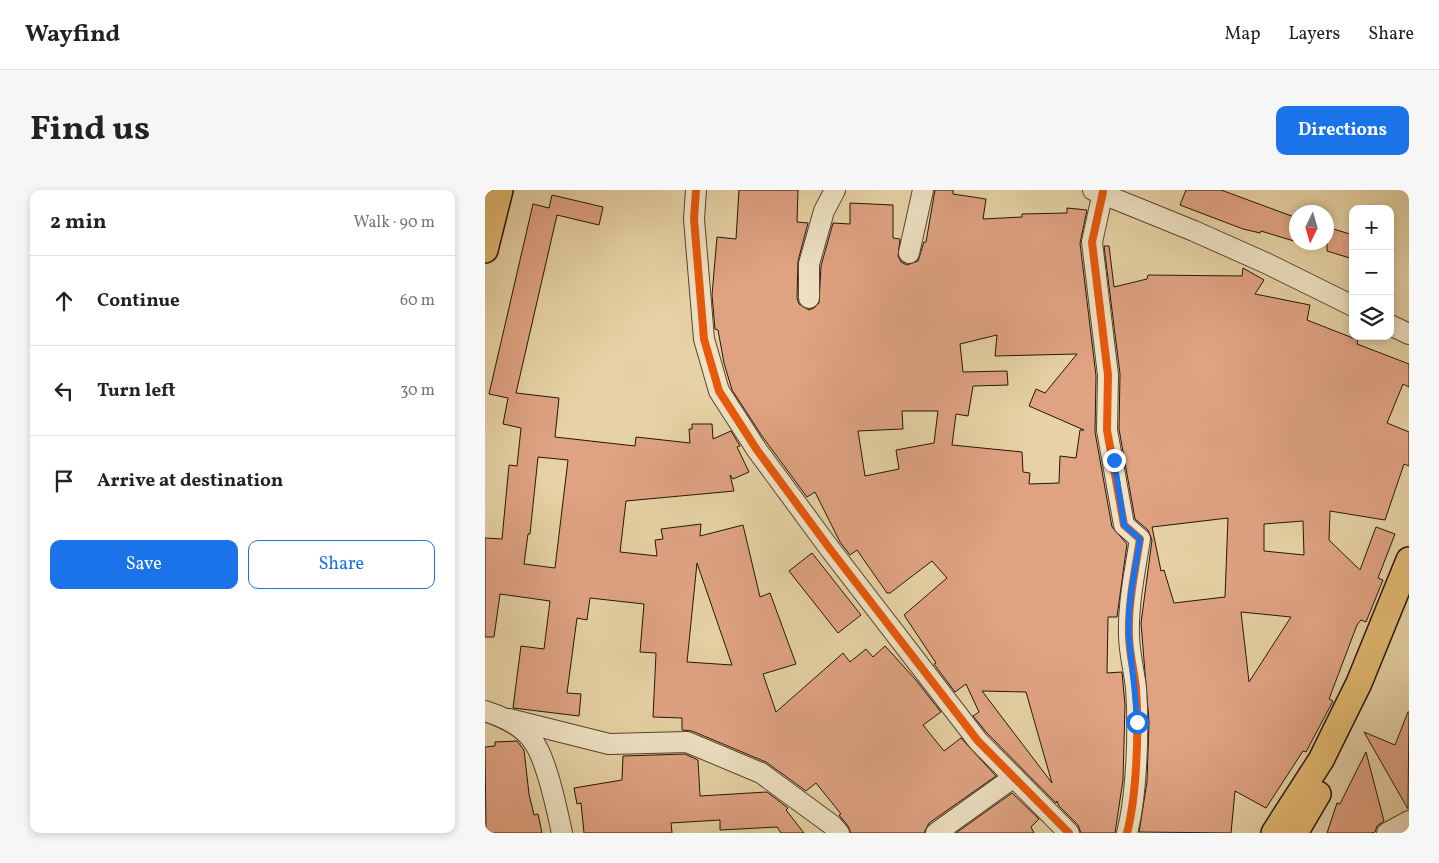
<!DOCTYPE html>
<html lang="en">
<head>
<meta charset="utf-8">
<style>
  body { margin:0; font-family:Vollkorn,serif; background:#f6f6f6; color:#222 }
  .controls { position:absolute; right:15px; top:15px; display:grid; overflow:hidden; border-radius:10px; box-shadow:0 2px 8px #0003 }
  .controls button { width:45px; height:45px; display:grid; place-items:center; padding:0; border:0; border-bottom:1px solid #e0e0e0; background:#fff; color:#222; font:25px sans-serif }
  .compass { position:absolute; left:804px; top:15px; width:45px; height:45px; border-radius:50%; background:#fff; box-shadow:0 2px 8px #0003; rotate:185deg }
  .stop { position:absolute; width:15px; height:15px; margin:-11px; border:4px solid #1a73e8; border-radius:50%; background:#fff }
  .stop.end { background:#1a73e8; border-color:#fff; box-shadow:0 1px 5px #0008 }
  .list { margin:0; padding:0; list-style:none }
  h2 { display:flex; justify-content:space-between; align-items:center; height:65px; margin:0; padding:0 20px; font-size:21px }
  h2 small { font-size:16px; font-weight:400; color:#767676 }
  .list li { display:grid; grid-template-columns:32px 1fr auto; gap:15px; align-items:center; box-sizing:border-box; height:90px; padding:0 20px; border-top:1px solid #e0e0e0 }
  .list b { display:block; font-size:19px; white-space:nowrap }
  .list em { font-size:16px; font-style:normal; color:#767676 }
  .actions { display:flex; gap:10px; padding:15px 20px }
  .actions a { flex:1; padding:11px 0; border:1px solid #1a73e8; border-radius:10px; text-align:center; font-size:18px; color:#1a73e8 }
  .actions .main { background:#1a73e8; color:#fff }
  .icon { flex:none; width:28px; height:28px; fill:none; stroke:currentColor; stroke-width:2; stroke-linecap:round; stroke-linejoin:round }
  .map { position:relative; flex:none; width:924px; height:643px; overflow:hidden; border-radius:10px }
  header { display:flex; align-items:center; gap:30px; box-sizing:border-box; height:70px; padding:0 25px; background:#fff; border-bottom:1px solid #e0e0e0 }
  header strong { font-size:24px }
  nav { display:flex; gap:28px; margin-inline-start:auto; font-size:18px }
  .intro { display:flex; align-items:center; justify-content:space-between; box-sizing:border-box; height:120px; padding:0 30px }
  h1 { margin:0; font-size:35px }
  .button { padding:12px 22px; border-radius:10px; background:#1a73e8; color:#fff; font-size:18px; font-weight:700 }
  main { display:flex; gap:30px; padding:0 30px }
  aside { flex:1; background:#fff; border-radius:10px; box-shadow:0 2px 8px #0003 }
  .map>svg:first-child { display:block }
</style>
</head>
<body>
<header>
<strong>Wayfind</strong>
<nav><a>Map</a><a>Layers</a><a>Share</a></nav>
</header>
<div class="intro"><h1>Find us</h1><a class="button">Directions</a></div>
<main>
<aside>
<h2>2 min<small>Walk · 90 m</small></h2>
<ul class="list">
<li><svg class="icon" aria-label="ahead" viewBox="0 0 24 24"><path d="M12 20V5M6 11l6-6 6 6"/></svg><div><b>Continue</b></div><em>60 m</em></li>
<li><svg class="icon" aria-label="left" viewBox="0 0 24 24"><path d="M17 20v-9H6M10 6l-5 5 5 5"/></svg><div><b>Turn left</b></div><em>30 m</em></li>
<li><svg class="icon" aria-label="arrive" viewBox="0 0 24 24"><path d="M6 21V4h12l-3 4 3 4H6"/></svg><div><b>Arrive at destination</b></div></li>
</ul>
<div class="actions"><a class="main">Save</a><a>Share</a></div>
</aside>
<div class="map">
<svg width="924" height="643" viewBox="0 0 924 643">
  <rect width="100%" height="100%" fill="#e6d2a4"/>
  <filter id="stains"><feTurbulence type="fractalNoise" baseFrequency=".004" numOctaves="4"/><feColorMatrix values="0 0 0 0 .2 0 0 0 0 .09 0 0 0 0 .02 0 0 0 .5 -.17"/></filter>
  <radialGradient id="worn" r=".72"><stop offset=".6" stop-color="#630" stop-opacity="0"/><stop offset="1" stop-color="#630" stop-opacity=".3"/></radialGradient>
  <!-- building -->
  <g fill="#e0a382" stroke="#251508" fill-rule="evenodd">
    <path d="M254 0H313L312 32 323 33 313 71 312 108 314 114 324 120 329 118 334 113 336 76 348 33 365 34V13L408 15V48L415 49 413 66 416 72 422 75 433 71 439 52H441L450 0H468V4L501 9 498 29 537 27V24L582 23V18L602 20 595 53 611 186 610 242 627 337 642 354 632 427H623L622 483 637 482 640 515 638 590 630 643H596L593 635 574 616 572 611 571 613 502 543 488 526 494 522 481 494 470 502 449 474 451 473 419 425 462 388 447 371 405 403H402L372 360 365 365 355 352 330 302 322 307 277 246 247 200 239 173 233 140 230 139 227 105 232 47 251 49ZM512 145 510 166 592 164 560 203 551 199 544 216 599 240H595L591 268 575 266 574 293 544 294 545 283 538 282 537 262 467 255 471 224 483 226 488 196 523 195 522 181 478 182 475 154ZM417 221H453L449 253 411 260 414 279 380 286 373 241 418 239ZM497 501 541 502 567 593Z"/>
    <path d="M701 0H736L812 28V52L776 41 775 43 758 39 695 15Z"/>
    <path d="M67 5 118 17 114 35 72 25 31 203 74 208 70 247 150 256 151 247 205 253 204 239H207V234H227L228 249 246 241 255 256 252 257 264 282 248 289 245 285 249 301 141 311 135 362 172 366 170 350 178 349 176 339 216 334 215 346 258 335 275 407 285 403 311 474 278 484 291 522 358 463 365 472 381 459 388 467 400 456 430 489 456 522 438 535 459 561 476 548 511 586 444 633 439 643H366L363 636 354 625 356 624 331 593 321 601 281 572 207 541 197 540V528L168 527 171 463 155 462 159 414 105 408 102 430 92 428 82 503 96 504 94 526 28 518 36 456 59 459 65 411 15 404 9 447H0V348L17 349 24 275 32 276 36 238 18 234 23 208 4 204 48 14 64 18ZM53 267 83 270 70 378 39 374 43 344H45ZM212 373 247 475 202 472Z"/>
    <path d="M842 37 868 45V69L842 61Z"/>
    <path d="M619 56H624L629 97 662 89 663 85 757 86 758 78 779 90 770 104 825 115 822 130 873 150 872 154 924 174V197L918 194 902 233 924 242V276L919 274 900 330 845 321 844 350 875 380 891 337 910 344 893 388 898 390 881 432 876 430 872 435 844 509 848 511 821 562 818 561 781 618 750 601 746 643 654 642 662 592 664 532 656 433 667 350 663 340 650 329 634 239 635 184ZM743 328 740 407 689 413 679 380 676 381 667 337ZM818 331 819 365 779 361V334ZM756 422 806 427 764 492Z"/>
    <path d="M327 363 376 425 353 443 304 381Z"/>
    <path d="M923 522H924L923 619 879 542 910 555Z"/>
    <path d="M32 551 39 560 44 604 49 625 53 624 57 643H1L0 557 10 556V552Z"/>
    <path d="M881 562 899 631 892 636 890 642 886 643H842L852 613 855 614Z"/>
    <path d="M200 564 213 570 215 606 282 602 303 618 301 620 319 643H296L292 637 235 640V630L186 633 187 643H99L96 613 92 614 89 598 137 590 138 566Z"/>
    <path d="M527 603 554 629 546 637 549 643H471Z"/>
  </g>
  <g fill="none" stroke-linecap="round" stroke-linejoin="round">
    <defs>
      <g id="minor">
        <path d="M211 0 209 29 219 149 234 201 272 260 345 359 493 551 584 643"/>
        <path d="M608 0 709 41 783 74 868 116"/>
        <path d="M618 2 607 52 623 185 622 240 639 335 655 349C650 381 643 413 644 445 644 462 649 480 651 498 654 538 652 604 642 643"/>
        <path d="M424 63 438 0"/>
        <path d="M324 108V74L339 21 350 0"/>
        <path d="M905 135 924 144"/>
        <path d="M0 521C18 527 37 535 48 551 62 570 72 620 77 643"/>
        <path d="M24 529 124 554 202 552 276 583 347 635 354 643"/>
        <path d="M451 643 529 587"/>
        <path d="M902 643 924 631"/>
      </g>
      <g id="major">
        <path d="M0 60 15 0"/>
        <path d="M789 643 836 570 874 493 924 370"/>
        <path d="M810 643 833 604"/>
      </g>
    </defs>
    <!-- minor casing -->
    <use href="#minor" stroke="#55442f" stroke-width="22"/>
    <!-- major casing -->
    <use href="#major" stroke="#251508" stroke-width="28"/>
    <!-- minor -->
    <use href="#minor" stroke="#efe2c4" stroke-width="20"/>
    <!-- major -->
    <use href="#major" stroke="#e3b972" stroke-width="25"/>
    <defs>
      <g id="cycleway">
        <path d="M211 0 209 29 219 149 234 201 272 260 345 359 493 551 584 643"/>
        <path d="M618 2 607 52 623 185 622 240 639 335 655 349C650 381 643 413 644 445 644 462 649 480 651 498 654 538 652 604 642 643"/>
      </g>
    </defs>
    <!-- cycleway casing -->
    <use href="#cycleway" stroke="#efe2c4" stroke-width="11"/>
    <!-- cycleway -->
    <use href="#cycleway" stroke="#e8590c" stroke-width="8"/>
  </g>
  <g fill="none" stroke-linecap="round" stroke-linejoin="round">
    <!-- route -->
    <path stroke="#1a73e8" stroke-width="6" d="M629 270 639 335 655 349C650 381 642 414 644 446 646 475 651 503 652 532"/>
  </g>
  <rect width="100%" height="100%" filter="url(#stains)"/>
  <rect width="100%" height="100%" fill="url(#worn)"/>
</svg>
<div class="controls">
<button>+</button>
<button>−</button>
<button><svg class="icon" aria-label="layers" viewBox="0 0 24 24"><path d="M12 4l9 5-9 5-9-5zM3 14l9 5 9-5"/></svg></button>
</div>
<svg class="compass" viewBox="-18 -18 36 36"><path d="M0-13l5 13h-10z" fill="#e53935"/><path d="M0 13l5-13h-10z" fill="#767676"/></svg>
<div class="stop" style="left:652px;top:532px"></div>
<div class="stop end" style="left:629px;top:270px"></div>
</div>
</main>
</body>
</html>
